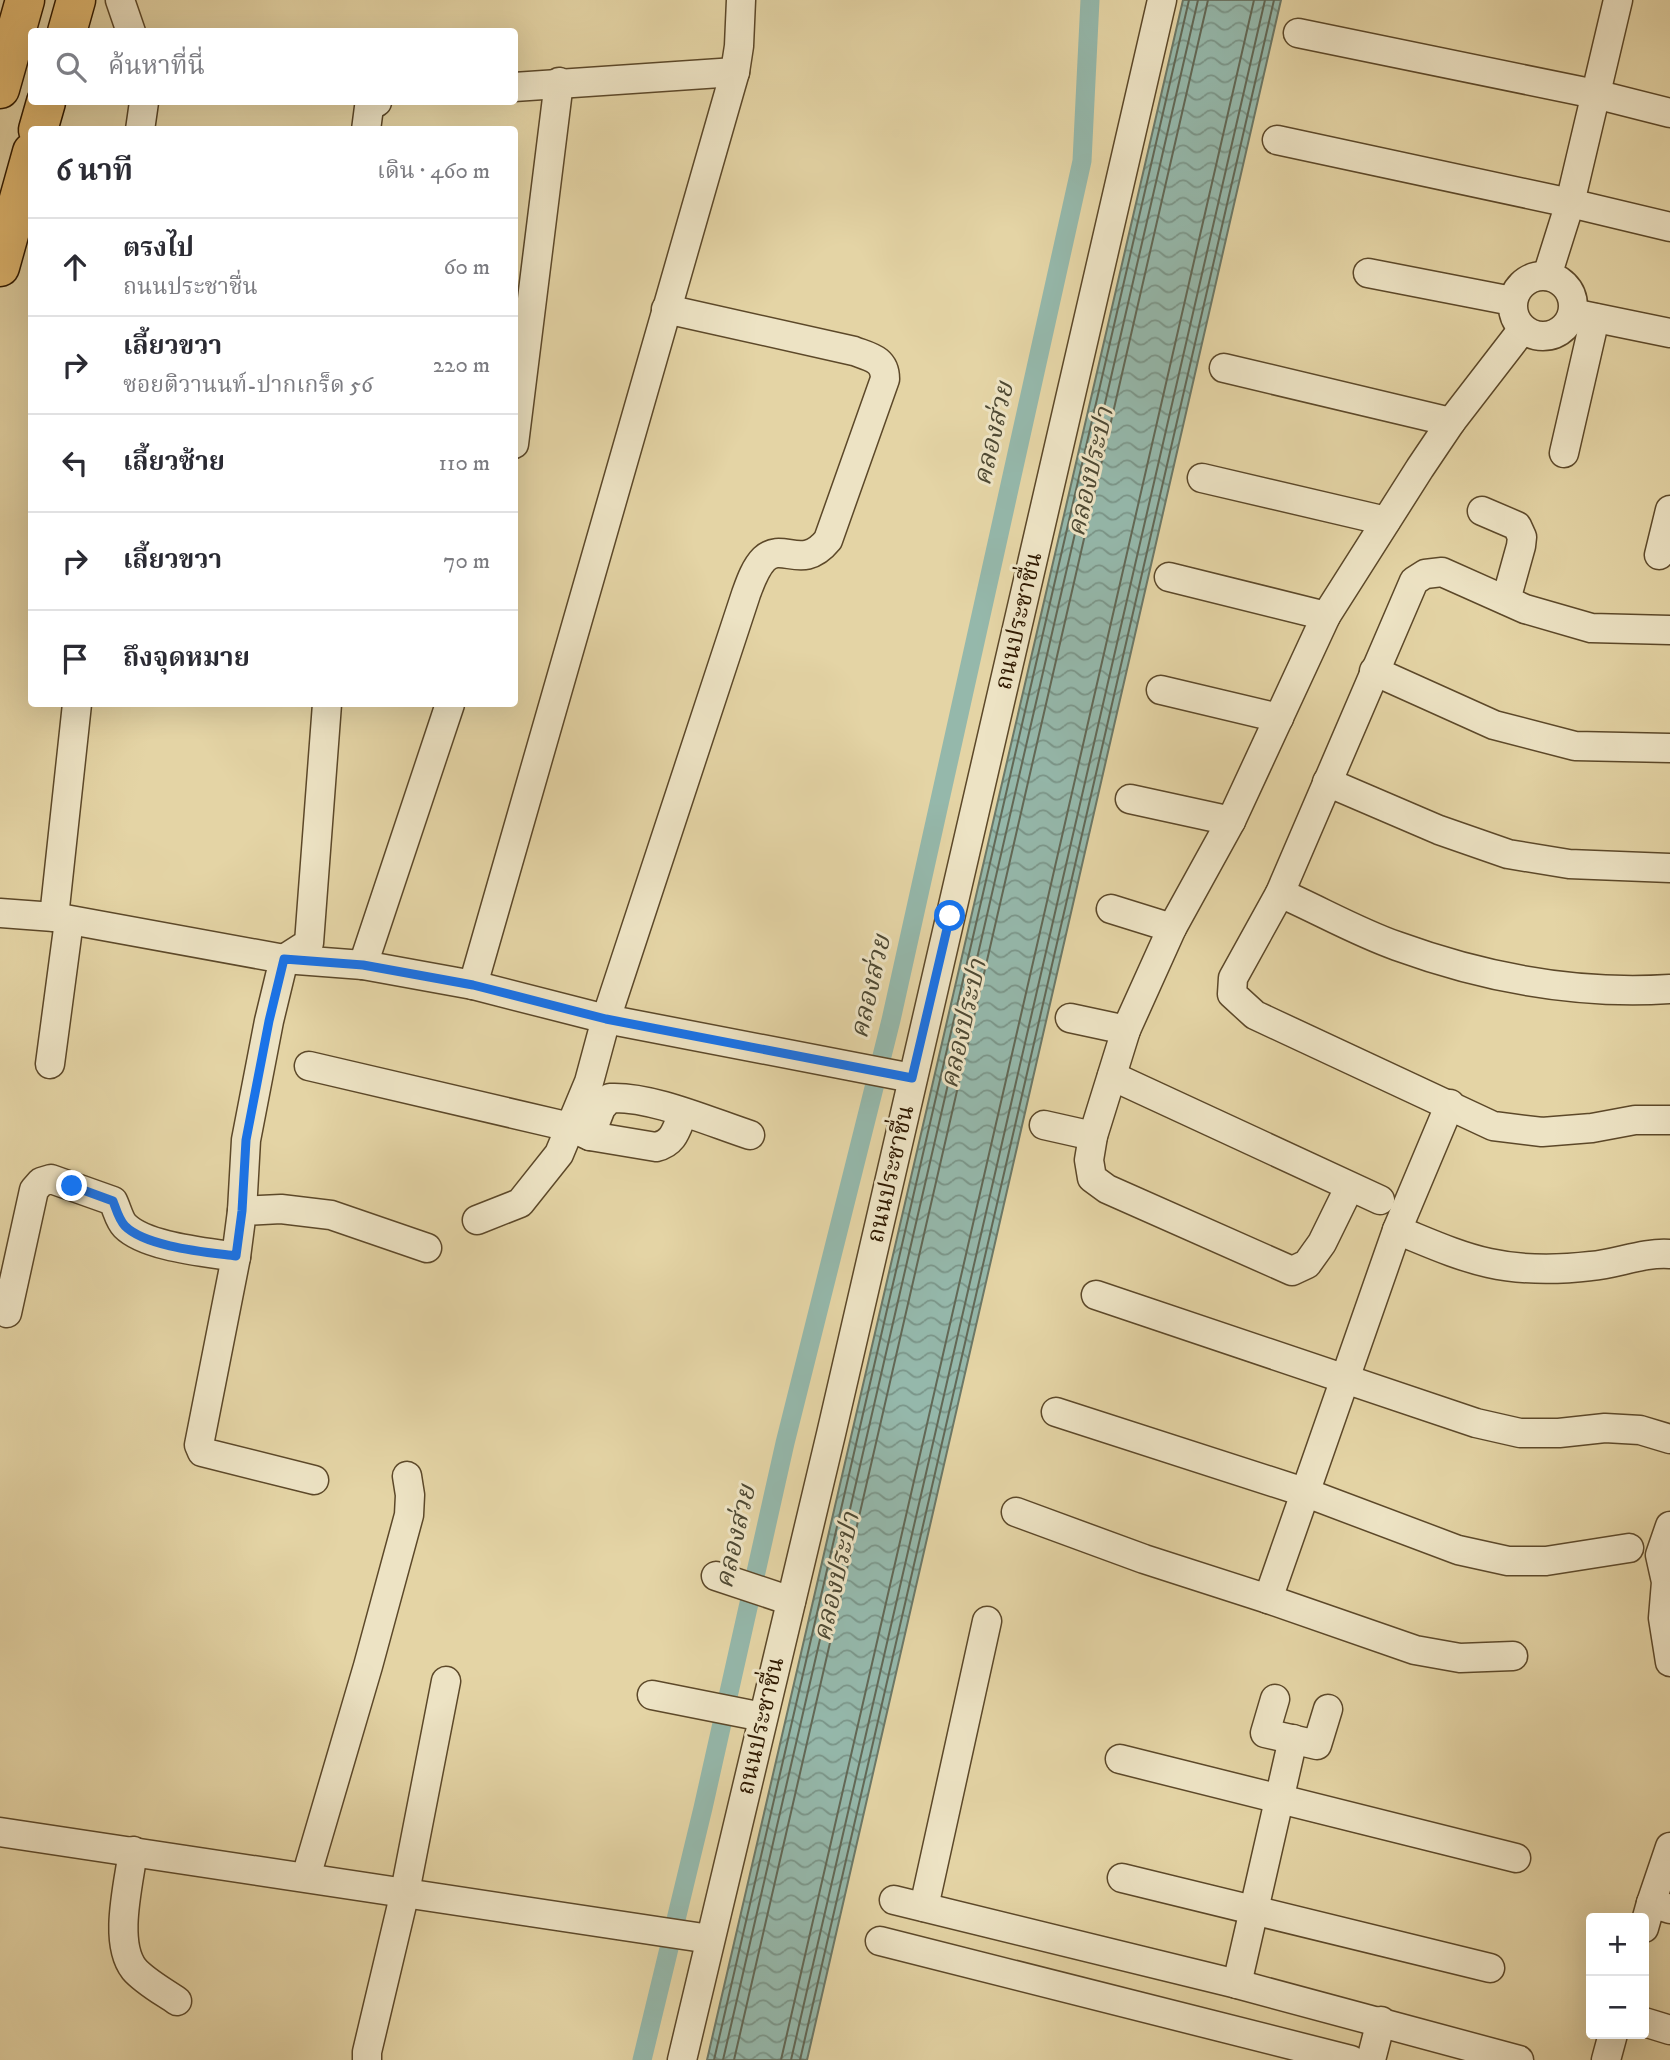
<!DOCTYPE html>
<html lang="th">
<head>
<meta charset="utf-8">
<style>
  body { margin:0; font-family:"IM FELL DW Pica","Noto Serif Thai",serif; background:#f2f2f3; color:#2b2b33 }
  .controls { position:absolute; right:21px; bottom:21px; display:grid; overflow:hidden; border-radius:7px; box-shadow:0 7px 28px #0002 }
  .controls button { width:63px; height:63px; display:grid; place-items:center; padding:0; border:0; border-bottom:2px solid #e1e1e2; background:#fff; color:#2b2b33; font:35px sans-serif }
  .stop { position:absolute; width:21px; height:21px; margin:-16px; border:5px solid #1a73e8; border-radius:50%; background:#fff }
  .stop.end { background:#1a73e8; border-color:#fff; box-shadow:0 2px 7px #0008 }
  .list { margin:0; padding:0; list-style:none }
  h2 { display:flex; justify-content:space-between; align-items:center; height:91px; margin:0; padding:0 28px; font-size:30px }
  h2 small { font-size:23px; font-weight:400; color:#7c7c81 }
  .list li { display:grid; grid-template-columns:46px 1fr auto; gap:21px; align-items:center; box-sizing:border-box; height:98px; padding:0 28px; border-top:2px solid #e1e1e2 }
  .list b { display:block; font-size:26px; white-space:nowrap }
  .list p { margin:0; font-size:23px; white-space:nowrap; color:#7c7c81 }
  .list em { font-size:23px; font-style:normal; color:#7c7c81 }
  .icon { flex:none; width:38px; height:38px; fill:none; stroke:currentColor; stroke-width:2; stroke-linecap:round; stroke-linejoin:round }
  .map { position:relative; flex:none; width:1670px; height:2060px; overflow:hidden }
  .search { position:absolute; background:#fff; box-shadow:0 7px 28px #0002; left:28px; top:28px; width:490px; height:77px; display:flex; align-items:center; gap:18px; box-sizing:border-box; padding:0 24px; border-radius:7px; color:#7c7c81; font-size:26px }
  .panel { position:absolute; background:#fff; box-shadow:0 7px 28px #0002; left:28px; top:126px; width:490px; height:581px; border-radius:7px }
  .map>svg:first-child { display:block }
</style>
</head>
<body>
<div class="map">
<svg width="1670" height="2060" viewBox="0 0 1670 2060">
  <defs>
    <pattern id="water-waves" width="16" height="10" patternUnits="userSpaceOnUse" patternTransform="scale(1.75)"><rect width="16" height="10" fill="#95b8ab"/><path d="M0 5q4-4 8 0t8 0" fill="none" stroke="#7a9589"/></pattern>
  </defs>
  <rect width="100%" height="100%" fill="#e4d4a5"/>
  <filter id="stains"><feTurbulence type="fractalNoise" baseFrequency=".00286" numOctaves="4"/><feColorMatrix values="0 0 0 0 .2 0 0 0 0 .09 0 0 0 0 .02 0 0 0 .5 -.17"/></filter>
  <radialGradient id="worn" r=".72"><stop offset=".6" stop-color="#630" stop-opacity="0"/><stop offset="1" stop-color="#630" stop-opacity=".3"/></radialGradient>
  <!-- water -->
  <path fill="url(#water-waves)" stroke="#6c7867" stroke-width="2" d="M1183 0H1281L807 2060H707Z"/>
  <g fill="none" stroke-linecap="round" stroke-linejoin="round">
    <!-- shore -->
    <g stroke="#626856" stroke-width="2">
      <path d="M714 2060 1189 0"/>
      <path d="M723 2060 1198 0"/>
      <path d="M734 2060 1208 0"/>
      <path d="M781 2060 1254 0"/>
      <path d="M791 2060 1265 0"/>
      <path d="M800 2060 1274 0"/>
    </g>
    <!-- canal -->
    <path stroke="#95b8ab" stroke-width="19" d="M642 2060 703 1808 785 1443 891 1020 1082 161 1090 0"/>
    <defs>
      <g id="minor">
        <path d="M120 0 131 32"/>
        <path d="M1298 33 1595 94 1670 113"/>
        <path d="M514 87 735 72"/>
        <path d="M140 130 144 102"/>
        <path d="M366 130 369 107 377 102"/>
        <path d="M1277 140 1570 203 1670 227"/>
        <path d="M1368 273 1512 301"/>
        <circle cx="1543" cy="306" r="30"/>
        <path d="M1547 276 1570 203 1618 0"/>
        <path d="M1577 314 1670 333"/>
        <path d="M1224 368 1451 422"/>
        <path d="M514 444 559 82"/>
        <path d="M1564 453 1595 318"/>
        <path d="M1202 478 1386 521"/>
        <path d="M1482 511 1517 526 1522 537 1521 546 1506 600"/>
        <path d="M1659 555 1670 510"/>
        <path d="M1169 577 1326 616"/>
        <path d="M1670 630 1591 628 1525 609 1442 572 1425 574 1414 581 1280 893 1233 978 1232 994 1255 1015 1493 1126 1542 1132 1592 1128 1635 1120H1670"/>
        <path d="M1374 671 1494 725 1575 746 1670 748"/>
        <path d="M1161 690 1279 718"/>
        <path d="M1327 782 1439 830 1508 854 1569 864 1670 868"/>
        <path d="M1130 799 1231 821"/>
        <path d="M1280 893C1319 910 1357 932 1397 946 1485 978 1577 995 1670 989"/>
        <path d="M1111 909 1172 928"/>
        <path d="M0 913 54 917 284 959 363 965 473 985 606 1019 912 1078"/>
        <path d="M54 917 77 704"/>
        <path d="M363 965 450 704"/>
        <path d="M473 985 735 72 739 46 741 0"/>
        <path d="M1070 1018 1126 1030"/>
        <path d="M50 1064 69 921"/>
        <path d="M309 1066 570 1127 590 1136 656 1147C674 1143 676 1130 683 1113"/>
        <path d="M1112 1076 1380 1200"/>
        <path d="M1044 1125 1093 1136"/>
        <path d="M590 1136 601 1108 610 1098C652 1096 710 1122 750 1135"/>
        <path d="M1349 1188 1322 1243 1307 1264 1292 1271 1107 1189 1092 1178 1089 1160 1093 1136 1126 1030 1172 928 1231 821 1326 616 1420 468 1451 422 1522 330"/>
        <path d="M242 1211 281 1209 331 1215 427 1248"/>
        <path d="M477 1220 520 1203 559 1154 589 1082 606 1019 746 594C750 583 755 568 764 559 783 541 802 572 828 540L885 379C885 359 870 357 854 351L666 309"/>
        <path d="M1397 1230C1427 1242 1457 1256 1489 1263 1521 1270 1557 1270 1591 1266 1617 1264 1643 1252 1670 1254"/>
        <path d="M1096 1295 1476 1423 1520 1433H1559L1605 1428 1640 1430 1670 1439"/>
        <path d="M7 1313 34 1190 41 1182 51 1179 113 1201C117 1209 119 1220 125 1226 146 1247 206 1252 236 1257"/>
        <path d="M1056 1412 1304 1492 1458 1550 1508 1561H1546L1629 1548"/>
        <path d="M314 1480 202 1452 199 1445 236 1257 242 1211 246 1140 269 1021 284 959 309 943 327 704"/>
        <path d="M1016 1512 1144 1559 1268 1599 1415 1650 1460 1658 1513 1656"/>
        <path d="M1670 1526 1660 1555 1666 1582 1663 1618 1670 1662"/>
        <path d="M716 1576 791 1601"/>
        <path d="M1268 1599 1397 1230 1450 1104"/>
        <path d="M652 1695 763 1717"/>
        <path d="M1275 1699 1265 1733 1317 1745 1328 1709"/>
        <path d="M1120 1759 1516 1858"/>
        <path d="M0 1832 710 1939"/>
        <path d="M133 1851C129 1883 113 1942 134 1969 144 1981 164 1992 177 2001"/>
        <path d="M306 1877 368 1666 409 1515 410 1495 407 1476"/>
        <path d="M1122 1878 1490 1968"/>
        <path d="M894 1900 1237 1984 1519 2060"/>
        <path d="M1651 1903 1670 1847"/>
        <path d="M924 1907 987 1621"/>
        <path d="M1644 1928 1651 1903 1670 1909"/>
        <path d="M880 1941 1351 2060"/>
        <path d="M1237 1984 1293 1739"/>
        <path d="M1644 2022 1670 2030"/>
        <path d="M367 2060V2052L405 1892 446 1681"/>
        <path d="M682 2060 831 1434 1162 0"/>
        <path d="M1371 2060 1381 2021"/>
        <path d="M1606 2060 1613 2034"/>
      </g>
      <g id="highway">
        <path d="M67 32 76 0"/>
        <path d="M0 89 25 0"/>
        <path d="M38 130 46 102"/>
        <path d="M0 267 32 152"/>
      </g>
    </defs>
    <!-- minor casing -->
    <use href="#minor" stroke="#5c4829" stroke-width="31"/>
    <!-- highway casing -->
    <use href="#highway" stroke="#2f1900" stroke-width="41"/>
    <!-- minor -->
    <use href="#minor" stroke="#ede3c4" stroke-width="28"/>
    <!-- highway -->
    <use href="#highway" stroke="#e2ba72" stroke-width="38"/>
  </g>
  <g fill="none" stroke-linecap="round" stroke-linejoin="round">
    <!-- route -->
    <path stroke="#1a73e8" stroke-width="9" d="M72 1186 113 1201C116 1209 119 1220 125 1226 146 1247 206 1252 236 1256L242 1211 246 1140 269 1021 284 959 363 965 473 985 606 1019 912 1078 950 916"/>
  </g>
  <g text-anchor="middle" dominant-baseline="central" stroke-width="6" stroke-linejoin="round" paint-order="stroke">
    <!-- street labels -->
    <g font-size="24" fill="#2f1900" stroke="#ede3c4">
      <text transform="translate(1019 621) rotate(-77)">ถนนประชาชื่น</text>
      <text transform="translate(891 1174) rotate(-77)">ถนนประชาชื่น</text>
      <text transform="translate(761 1726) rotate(-77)">ถนนประชาชื่น</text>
    </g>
    <!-- water labels -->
    <g font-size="26" font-style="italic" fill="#4e4933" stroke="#ede3c4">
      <text transform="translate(994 434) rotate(-77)">คลองส่วย</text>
      <text transform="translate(1091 472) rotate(-77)">คลองประปา</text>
      <text transform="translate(871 987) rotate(-77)">คลองส่วย</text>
      <text transform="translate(964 1024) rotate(-77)">คลองประปา</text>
      <text transform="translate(736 1537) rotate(-77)">คลองส่วย</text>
      <text transform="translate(837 1577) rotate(-77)">คลองประปา</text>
    </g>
  </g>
  <rect width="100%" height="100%" filter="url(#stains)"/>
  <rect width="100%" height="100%" fill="url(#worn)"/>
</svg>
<div class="controls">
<button>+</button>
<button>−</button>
</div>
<div class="stop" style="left:950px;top:916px"></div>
<div class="stop end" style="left:72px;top:1186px"></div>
<div class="search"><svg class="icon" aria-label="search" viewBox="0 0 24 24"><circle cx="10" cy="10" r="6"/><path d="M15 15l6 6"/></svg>ค้นหาที่นี่</div>
<section class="panel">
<h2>6 นาที<small>เดิน · 460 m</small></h2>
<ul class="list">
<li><svg class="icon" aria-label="ahead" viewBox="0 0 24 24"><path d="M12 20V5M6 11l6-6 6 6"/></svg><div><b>ตรงไป</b><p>ถนนประชาชื่น</p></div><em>60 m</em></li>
<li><svg class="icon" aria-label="right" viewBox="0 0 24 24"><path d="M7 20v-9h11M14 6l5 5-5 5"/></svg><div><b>เลี้ยวขวา</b><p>ซอยติวานนท์-ปากเกร็ด 56</p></div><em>220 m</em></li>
<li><svg class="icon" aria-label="left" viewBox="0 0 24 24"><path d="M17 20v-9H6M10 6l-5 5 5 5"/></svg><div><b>เลี้ยวซ้าย</b></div><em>110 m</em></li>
<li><svg class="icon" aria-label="right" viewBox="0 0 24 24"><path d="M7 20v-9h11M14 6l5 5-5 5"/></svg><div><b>เลี้ยวขวา</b></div><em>70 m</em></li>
<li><svg class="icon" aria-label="arrive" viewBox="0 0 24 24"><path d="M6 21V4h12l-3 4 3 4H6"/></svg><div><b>ถึงจุดหมาย</b></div></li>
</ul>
</section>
</div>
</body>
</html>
